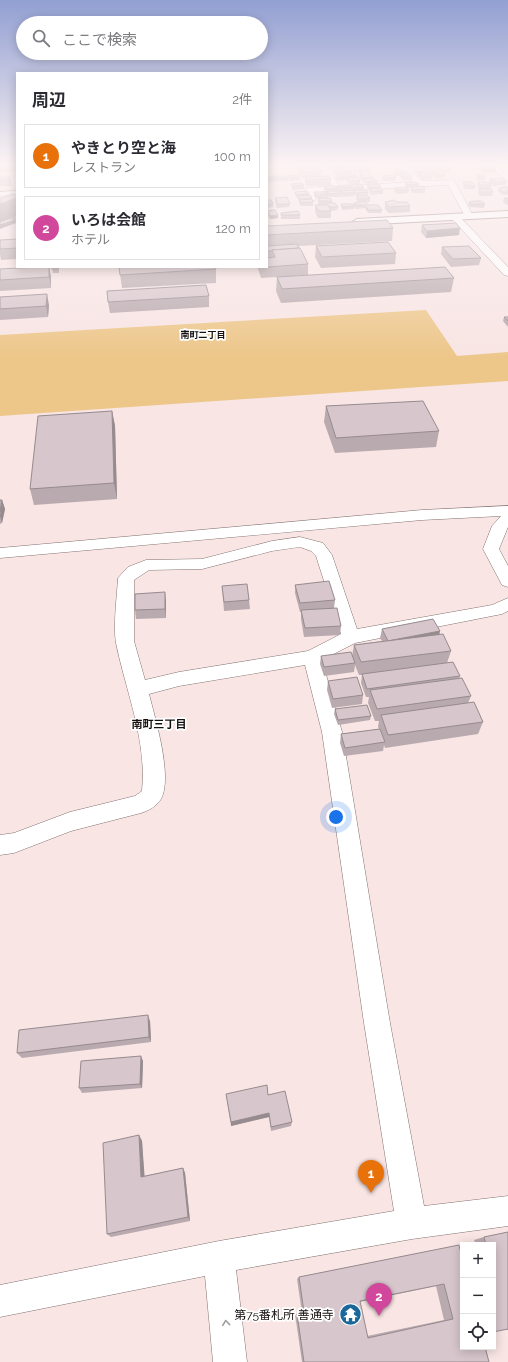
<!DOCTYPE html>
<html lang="ja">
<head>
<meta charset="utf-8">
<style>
  body { margin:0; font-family:Raleway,"Noto Sans JP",sans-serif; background:#f2f2f3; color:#2b2b33 }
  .controls { position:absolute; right:12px; bottom:12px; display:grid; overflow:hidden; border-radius:0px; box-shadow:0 2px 10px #0003 }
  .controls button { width:36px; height:36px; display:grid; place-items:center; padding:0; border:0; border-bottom:1px solid #e1e1e2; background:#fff; color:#2b2b33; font:20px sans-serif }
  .you { position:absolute; left:336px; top:817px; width:14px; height:14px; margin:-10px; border:3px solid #fff; border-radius:50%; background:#1a73e8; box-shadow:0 0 0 6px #1a73e833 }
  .badge { display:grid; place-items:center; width:26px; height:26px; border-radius:50%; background:#1a679a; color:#fff; font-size:13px; font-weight:700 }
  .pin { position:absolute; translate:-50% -33px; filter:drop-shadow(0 1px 2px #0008) }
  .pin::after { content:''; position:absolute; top:21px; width:14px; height:12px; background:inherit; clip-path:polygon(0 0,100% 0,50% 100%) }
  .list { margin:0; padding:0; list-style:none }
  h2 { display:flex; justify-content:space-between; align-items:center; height:52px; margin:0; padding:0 16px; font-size:17px }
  h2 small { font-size:13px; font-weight:400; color:#7c7c81 }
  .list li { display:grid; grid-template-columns:26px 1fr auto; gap:12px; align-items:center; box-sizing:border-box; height:64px; margin:0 8px 8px; padding:0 8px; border:1px solid #e1e1e2; border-radius:0px }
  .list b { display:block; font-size:15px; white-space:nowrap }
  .list p { margin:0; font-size:13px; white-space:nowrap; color:#7c7c81 }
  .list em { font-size:13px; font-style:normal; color:#7c7c81 }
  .icon { flex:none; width:22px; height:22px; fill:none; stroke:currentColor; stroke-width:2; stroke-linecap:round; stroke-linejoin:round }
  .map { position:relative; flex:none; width:508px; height:1362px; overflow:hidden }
  .search { position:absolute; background:#fff; box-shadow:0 2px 10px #0003; left:16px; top:16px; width:252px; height:44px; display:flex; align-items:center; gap:10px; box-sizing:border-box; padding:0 14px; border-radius:22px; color:#7c7c81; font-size:15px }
  .panel { position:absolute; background:#fff; box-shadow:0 2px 10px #0003; left:16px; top:72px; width:252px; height:196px; border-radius:0px }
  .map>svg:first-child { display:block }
</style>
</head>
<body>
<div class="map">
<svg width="508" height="1362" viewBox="0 0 508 1362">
  <rect width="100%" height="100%" fill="#f8e5e4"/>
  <!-- green -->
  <path fill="#edc78a" d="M426 310 457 356 508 352V381L0 416V335Z"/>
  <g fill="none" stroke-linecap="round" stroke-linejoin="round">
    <defs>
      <g id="minor">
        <path d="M319 166H327L339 186 413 182 400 166H408L422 181 454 180 473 216 472 218H466L448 185 314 192 316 198 315 200H309L305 190 306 188 332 186Z"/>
        <path d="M488 166H497L508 175V181Z"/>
        <path d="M17 191V195L0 196V192Z"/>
        <path d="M455 214 458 215 508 267V276L504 275 452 219 451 217Z"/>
        <path d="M508 506V527L499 549 508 566V587L502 585 483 549 492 526 501 516 422 520 0 558V548L422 510Z"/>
        <path d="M300 537 323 543 332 555 357 629 492 605 508 598V611L502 614 355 643 322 660 342 732 390 1023 424 1206 508 1196V1226L412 1239 236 1270 247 1362H213L205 1276 0 1317V1285L219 1241 394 1211 364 1023 322 732 305 665 179 686 149 694C155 718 173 777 161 799 157 806 148 811 141 813L71 831 14 853 0 855V835L14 833 70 812 135 796 142 791C147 740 126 692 116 643 113 626 117 596 118 578L128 567 146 560 202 559 272 541ZM300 547 311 551 316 556 341 634 308 651 179 672 145 680 134 641V580L149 570 202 569 272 551Z"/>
      </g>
      <path id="major" d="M508 211V217L357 225 352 222 357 219Z"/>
    </defs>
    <!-- minor casing -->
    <use href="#minor" stroke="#837371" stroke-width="1"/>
    <!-- major casing -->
    <use href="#major" stroke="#837371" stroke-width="2"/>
    <!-- minor -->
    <use href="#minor" fill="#fff" fill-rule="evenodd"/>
    <!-- major -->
    <use href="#major" fill="#fff" fill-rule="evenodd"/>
  </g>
  <!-- wall -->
  <g fill="#b9aaaf" fill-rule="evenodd">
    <path d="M0 166H17V171L0 172Z"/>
    <path d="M296 166H319V168L321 171V176L331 179V185L307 186 305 183V178H302L300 175V173H299Z"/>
    <path d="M332 166H349L350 167 349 169 352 172 351 174 357 176V177L360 181V184H349L347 181V180L337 181 335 178 336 175 334 173V171Z"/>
    <path d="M408 166H433V167H422V166L421 168 425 170 426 168 438 169V167H435L434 166H446L451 170 450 173H443L445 175 444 178 436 179 433 176V174H431L432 176V179L421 180 418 177V175L415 171V168L410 169Z"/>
    <path d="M480 167 496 169V172L483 173 479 170Z"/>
    <path d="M353 168 370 169 369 172 373 177V179L377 181V184L381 187V188L383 191V194L371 195 369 192V190L367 188V185H366L363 182 364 181H362L360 178 359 173H356L353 171Z"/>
    <path d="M394 170 407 172V174L412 177V180H403L400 177V176H395L393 173Z"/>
    <path d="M477 175 485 177V181L477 180 476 178Z"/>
    <path d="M276 176 288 178V176L300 177V180L290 181 288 179V181L267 182V177H276Z"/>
    <path d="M382 176 396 177 395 181H384L382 179Z"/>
    <path d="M0 177H10L11 183V186H0Z"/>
    <path d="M490 179 506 182 505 185 493 186 489 182Z"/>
    <path d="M405 182 419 184V187L425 189V193H413L411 191V188H407L409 190 408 193 397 194 394 191 395 188 406 187 405 186Z"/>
    <path d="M463 182 475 186V189H464L463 186Z"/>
    <path d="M478 182 491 185V189L493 192 492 196H480L478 192 479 189 477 185Z"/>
    <path d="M291 184 304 185V189L293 190 291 187Z"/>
    <path d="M350 185 364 187V190L368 192V195L356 196 355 194 354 196 342 197 341 195V197H329L328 196V198H316L314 196V192H325L324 190V186L337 187V186H350Z"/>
    <path d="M508 187V195H503L498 191 499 188Z"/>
    <path d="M295 192 309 194V195L312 198V200L313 202V206H301L299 203V201L298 198H297L295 195Z"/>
    <path d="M357 196 370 198V202H365L368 205 382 210 381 213H368L365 208 356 209 354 207V209L343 210 341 208V204L354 206V203L358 202 356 200Z"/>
    <path d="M275 198 290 204 289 207 277 208 276 205Z"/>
    <path d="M318 198 332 201V203L338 207 337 210 331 211V218H318L315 212V205H319V204L318 202Z"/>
    <path d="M504 198H508V205H507L503 202Z"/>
    <path d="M267 200 273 204V207L267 208Z"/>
    <path d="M385 202H396L410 206V212L389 213 385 209Z"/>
    <path d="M469 202 485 204 484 208 470 207 468 205Z"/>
    <path d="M267 211 278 218 270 219 267 215Z"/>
    <path d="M281 213 300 215V219H281Z"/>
    <path d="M17 216V222H16V223L13 218Z"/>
    <path d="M422 225 459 235 426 238 421 232Z"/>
    <path d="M267 226 393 228 392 241 298 246 308 264V275L261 278 258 269V267H267Z"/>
    <path d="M17 239V259L1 260 0 254V243Z"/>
    <path d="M316 246 396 253 395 264 321 268 315 257Z"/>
    <path d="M442 247 481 258 479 265 451 267 441 254Z"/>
    <path d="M49 267 51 277V288L0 291V269Z"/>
    <path d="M52 267H59V273H53Z"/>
    <path d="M119 267 216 269V283L122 288Z"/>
    <path d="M277 277 454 278 451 292 281 303 276 291Z"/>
    <path d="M209 296V307L110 313 108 302Z"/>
    <path d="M0 297 49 305 48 317 0 320Z"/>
    <path d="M504 317H508V327L503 321Z"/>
    <path d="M326 406 439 431 436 447 335 453 324 422Z"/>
    <path d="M112 411 115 426 117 499 34 505 30 489Z"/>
    <path d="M0 500H2L5 509 2 523 0 524Z"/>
    <path d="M295 585 335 600 334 608 341 626 340 635 304 637 301 619V612H300L295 593Z"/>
    <path d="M222 586 249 600 250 609 224 611Z"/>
    <path d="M166 601V618L136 619 135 610Z"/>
    <path d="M382 629 440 631 439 634 451 651 447 663 460 676 459 679 471 696 468 703 483 722 478 734 385 748 384 745 383 751 344 756 340 743 341 734 379 729 378 727 379 721H375L368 703 369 697H366L361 683 362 675H359L355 665 354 672 324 676 320 664 321 656H352L354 645 382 641 380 638Z"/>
    <path d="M328 681 363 695 362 704 332 708 327 690Z"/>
    <path d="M335 709 371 716 370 720 338 725 334 714Z"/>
    <path d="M150 1021 151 1042 22 1058 17 1053Z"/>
    <path d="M143 1061 142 1088 82 1093 79 1088Z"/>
    <path d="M226 1094 268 1095 292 1122 291 1126 271 1131 269 1117 231 1126Z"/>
    <path d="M139 1135 142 1141 144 1176 183 1168 185 1173 190 1221 111 1237 107 1234Z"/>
    <path d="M508 1232V1330H506L505 1329 493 1332V1245H476L474 1240 484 1237Z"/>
    <path d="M459 1245 489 1362H302L295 1314 302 1313 297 1279 299 1277ZM436 1286 444 1320 367 1336 360 1302Z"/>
  </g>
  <!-- shaded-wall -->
  <g fill="#968b8f">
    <path d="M496 169V172L483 173V170Z"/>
    <path d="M10 177 11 183V186L9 179Z"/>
    <path d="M17 198V216L0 222V204Z"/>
    <path d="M278 215V218L270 219V216Z"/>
    <path d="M15 220 16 223 0 229V225Z"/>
    <path d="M460 228 459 235 426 238 427 231Z"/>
    <path d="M49 267 51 277V288L49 277Z"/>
    <path d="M47 294 49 305 48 317 46 306Z"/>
    <path d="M112 411 115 426 117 499 114 483Z"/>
    <path d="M2 500 5 509 2 523 0 516Z"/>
    <path d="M165 592 166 601V618L165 609Z"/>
    <path d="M440 631 438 640 388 641Z"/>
    <path d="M148 1015 150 1021 151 1042 149 1037Z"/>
    <path d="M141 1056 143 1061 142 1088 140 1084Z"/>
    <path d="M269 1113V1117L231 1126V1122Z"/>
    <path d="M139 1135 142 1141 145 1182 141 1177Z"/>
    <path d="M183 1168 185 1173 190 1221 188 1217Z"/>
  </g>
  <!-- building -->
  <g fill="#d7c6cc" stroke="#968b8f" fill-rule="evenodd">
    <path d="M313 166 314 168 300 169V170H299L298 167Z"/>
    <path d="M333 166H349L350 167 335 168Z"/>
    <path d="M448 166 451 170H441L438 167Z"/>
    <path d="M494 166 496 169 483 170 480 167Z"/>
    <path d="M368 167 370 169 356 170 353 168Z"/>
    <path d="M319 168 321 171 302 172 300 169Z"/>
    <path d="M415 168H423L426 171 418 172Z"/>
    <path d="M426 168H437L439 171H428Z"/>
    <path d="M349 169 352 172H336L334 170Z"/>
    <path d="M394 170H405L407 172 396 173Z"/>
    <path d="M359 172H369L373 177 362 178 360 175H362Z"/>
    <path d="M433 172H442L445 175H436Z"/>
    <path d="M419 173H430L432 176H421Z"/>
    <path d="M355 174 357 176 338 177 336 175Z"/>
    <path d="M400 174H410L412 177H403Z"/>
    <path d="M299 175 300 177 290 178 288 176Z"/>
    <path d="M393 175 396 177 385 178 382 176Z"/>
    <path d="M477 175H485V177H478Z"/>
    <path d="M275 176 277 178 267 179V177Z"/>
    <path d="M276 176H286L288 178H277Z"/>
    <path d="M329 176 331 179 308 180 305 177Z"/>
    <path d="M0 177H10L9 179 0 180Z"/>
    <path d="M358 177 360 181H349L347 178Z"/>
    <path d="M502 178 506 182H494L490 179Z"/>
    <path d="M364 179H375L377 181 366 182Z"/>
    <path d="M405 182H416L419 184 408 185Z"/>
    <path d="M463 182H473L475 186 465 185Z"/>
    <path d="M478 182H485L490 183 491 185H480Z"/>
    <path d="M302 183 304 185 293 186 291 184Z"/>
    <path d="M379 184 381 187H370L367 185Z"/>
    <path d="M349 185 351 187 339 188 337 186Z"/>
    <path d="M350 185H362L364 187 353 188Z"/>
    <path d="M324 186H336L338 188 326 189Z"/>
    <path d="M423 186 425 189 414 190 411 187Z"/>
    <path d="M406 187 409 190H397L395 188Z"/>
    <path d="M508 187V192H503L499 188Z"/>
    <path d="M381 188 383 191H372L369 189Z"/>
    <path d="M479 189H491L493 192H481Z"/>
    <path d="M353 190 355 193H343L341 191Z"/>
    <path d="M354 190H366L368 192 356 193Z"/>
    <path d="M307 191 309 194 297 195 295 192Z"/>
    <path d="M327 191H339L341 193 329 194Z"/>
    <path d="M314 192H326L328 194 316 195Z"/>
    <path d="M12 194 17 195V198L0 204V199Z"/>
    <path d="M310 195 312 198 300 199 298 196Z"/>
    <path d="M357 196H368L370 198 358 199Z"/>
    <path d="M287 197 290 204H277L276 201H277L275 198Z"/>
    <path d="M318 198H330L332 201H320Z"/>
    <path d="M504 198H508V201Z"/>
    <path d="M312 199 313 202 301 203 299 200Z"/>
    <path d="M267 200H271L273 204H267Z"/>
    <path d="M394 200 396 202H407L410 206 389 207 385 202Z"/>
    <path d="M365 201 368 205H378L382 210H368L365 205H356L354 203Z"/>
    <path d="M475 201H481L485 204H471L469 202Z"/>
    <path d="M319 203H335L338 207H329L328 205H320Z"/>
    <path d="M341 204H353L354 206 343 207Z"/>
    <path d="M315 205H328L331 211H319Z"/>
    <path d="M275 210 278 215 270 216 267 211Z"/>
    <path d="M298 211 300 215H281V213Z"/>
    <path d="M17 216V219L13 218Z"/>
    <path d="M11 218 15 220 0 225V222Z"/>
    <path d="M387 220 393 228 267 235V226Z"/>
    <path d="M456 223 460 228 427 231 422 225Z"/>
    <path d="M17 239V248L0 249V240Z"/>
    <path d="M388 242 396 253 322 257 316 246Z"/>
    <path d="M297 244 299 248 272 250V251H267V246Z"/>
    <path d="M469 246 481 258 453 259 442 247Z"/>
    <path d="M300 248 308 264 267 267V258L275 257 272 250Z"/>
    <path d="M39 267H49V277L0 280V269Z"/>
    <rect x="52" y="267" width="6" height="2"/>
    <path d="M119 267H215L216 269 120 275Z"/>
    <path d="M445 267 454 278 282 289 277 277Z"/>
    <path d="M206 285 209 296 108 302 107 291Z"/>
    <path d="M47 294 46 306 0 309V297Z"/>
    <path d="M504 317H508V321Z"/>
    <path d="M423 401 439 431 336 438 326 406Z"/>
    <path d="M112 411 114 483 30 489 38 416Z"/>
    <path d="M0 500H2L0 512Z"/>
    <path d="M329 581 335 600 300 603 295 585Z"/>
    <path d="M247 584 249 600 224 602 222 586Z"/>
    <path d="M165 592V609L135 610V594Z"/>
    <path d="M337 608 341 626 305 628 301 610Z"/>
    <path d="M433 619 440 631 398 639 388 641 382 629Z"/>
    <path d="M443 634 451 651 361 662 354 645Z"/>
    <path d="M351 652 355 663 324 667 321 656Z"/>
    <path d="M453 662 460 676 367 689 362 674Z"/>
    <path d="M357 677 363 695 333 699 328 681Z"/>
    <path d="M462 678 471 696 377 709 370 690Z"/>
    <path d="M474 702 483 722 388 735 381 715Z"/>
    <path d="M367 705 371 716 338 720 335 709Z"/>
    <path d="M380 729 385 742 345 748 341 734Z"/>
    <path d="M148 1015 149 1037 17 1053 19 1030Z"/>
    <path d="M141 1056 140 1084 79 1088 81 1061Z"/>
    <path d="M267 1085 268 1095 285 1091 292 1122 271 1127 269 1113 231 1122 226 1094Z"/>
    <path d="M139 1135 141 1177 183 1168 188 1217 107 1234 103 1143Z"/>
    <path d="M508 1232V1329L493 1332V1277H495L493 1269V1245H486L484 1237Z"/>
    <path d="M459 1245 463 1261V1347H485L489 1362H304L297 1314 304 1312 299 1277ZM444 1284 453 1319 368 1338 360 1301Z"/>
  </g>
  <!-- one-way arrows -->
  <defs><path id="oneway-chevron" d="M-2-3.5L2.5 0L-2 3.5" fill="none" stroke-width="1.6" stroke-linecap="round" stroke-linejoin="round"/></defs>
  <use stroke="#a19f9f" href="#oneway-chevron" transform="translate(226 1323) rotate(-96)"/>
  <!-- sky -->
  <linearGradient id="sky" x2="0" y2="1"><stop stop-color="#929fd2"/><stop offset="0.46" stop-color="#fcf3f3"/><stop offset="1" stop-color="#fcf3f3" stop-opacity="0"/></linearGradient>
  <rect width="508" height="357" fill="url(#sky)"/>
  <!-- icons -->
  <defs>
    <symbol id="temple-disc" viewBox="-11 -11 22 22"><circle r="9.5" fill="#1a679a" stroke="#fff"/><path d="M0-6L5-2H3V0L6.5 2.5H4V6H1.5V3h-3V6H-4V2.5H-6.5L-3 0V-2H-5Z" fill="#fff"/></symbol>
  </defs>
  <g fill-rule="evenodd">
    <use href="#temple-disc" x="338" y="1302" width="25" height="25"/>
  </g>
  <g text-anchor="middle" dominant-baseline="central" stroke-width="3.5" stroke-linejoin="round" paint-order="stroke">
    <!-- far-neighbourhood labels -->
    <g font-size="9" font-weight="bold" fill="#150f0e" stroke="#fff">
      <text x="203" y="335">南町二丁目</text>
    </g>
    <!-- neighbourhood labels -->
    <g font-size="11" font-weight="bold" fill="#150f0e" stroke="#fff">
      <text x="159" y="724">南町三丁目</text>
    </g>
    <!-- near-poi labels -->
    <g font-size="12" fill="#150f0e" stroke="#fff" text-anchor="end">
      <text x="334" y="1315">第75番札所 善通寺</text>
    </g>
  </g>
</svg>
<div class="controls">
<button>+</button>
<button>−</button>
<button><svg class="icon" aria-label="locate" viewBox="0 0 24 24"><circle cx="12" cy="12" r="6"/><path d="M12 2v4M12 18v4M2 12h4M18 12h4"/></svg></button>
</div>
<div class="you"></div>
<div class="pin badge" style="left:371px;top:1193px;background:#e8710a">1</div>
<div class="pin badge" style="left:379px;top:1316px;background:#d1479c">2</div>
<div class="search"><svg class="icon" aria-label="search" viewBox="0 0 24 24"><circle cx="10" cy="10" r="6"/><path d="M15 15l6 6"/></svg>ここで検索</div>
<section class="panel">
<h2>周辺<small>2件</small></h2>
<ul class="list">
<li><span class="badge" style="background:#e8710a">1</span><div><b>やきとり空と海</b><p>レストラン</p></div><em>100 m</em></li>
<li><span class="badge" style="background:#d1479c">2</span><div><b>いろは会館</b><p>ホテル</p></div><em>120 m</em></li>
</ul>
</section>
</div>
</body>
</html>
